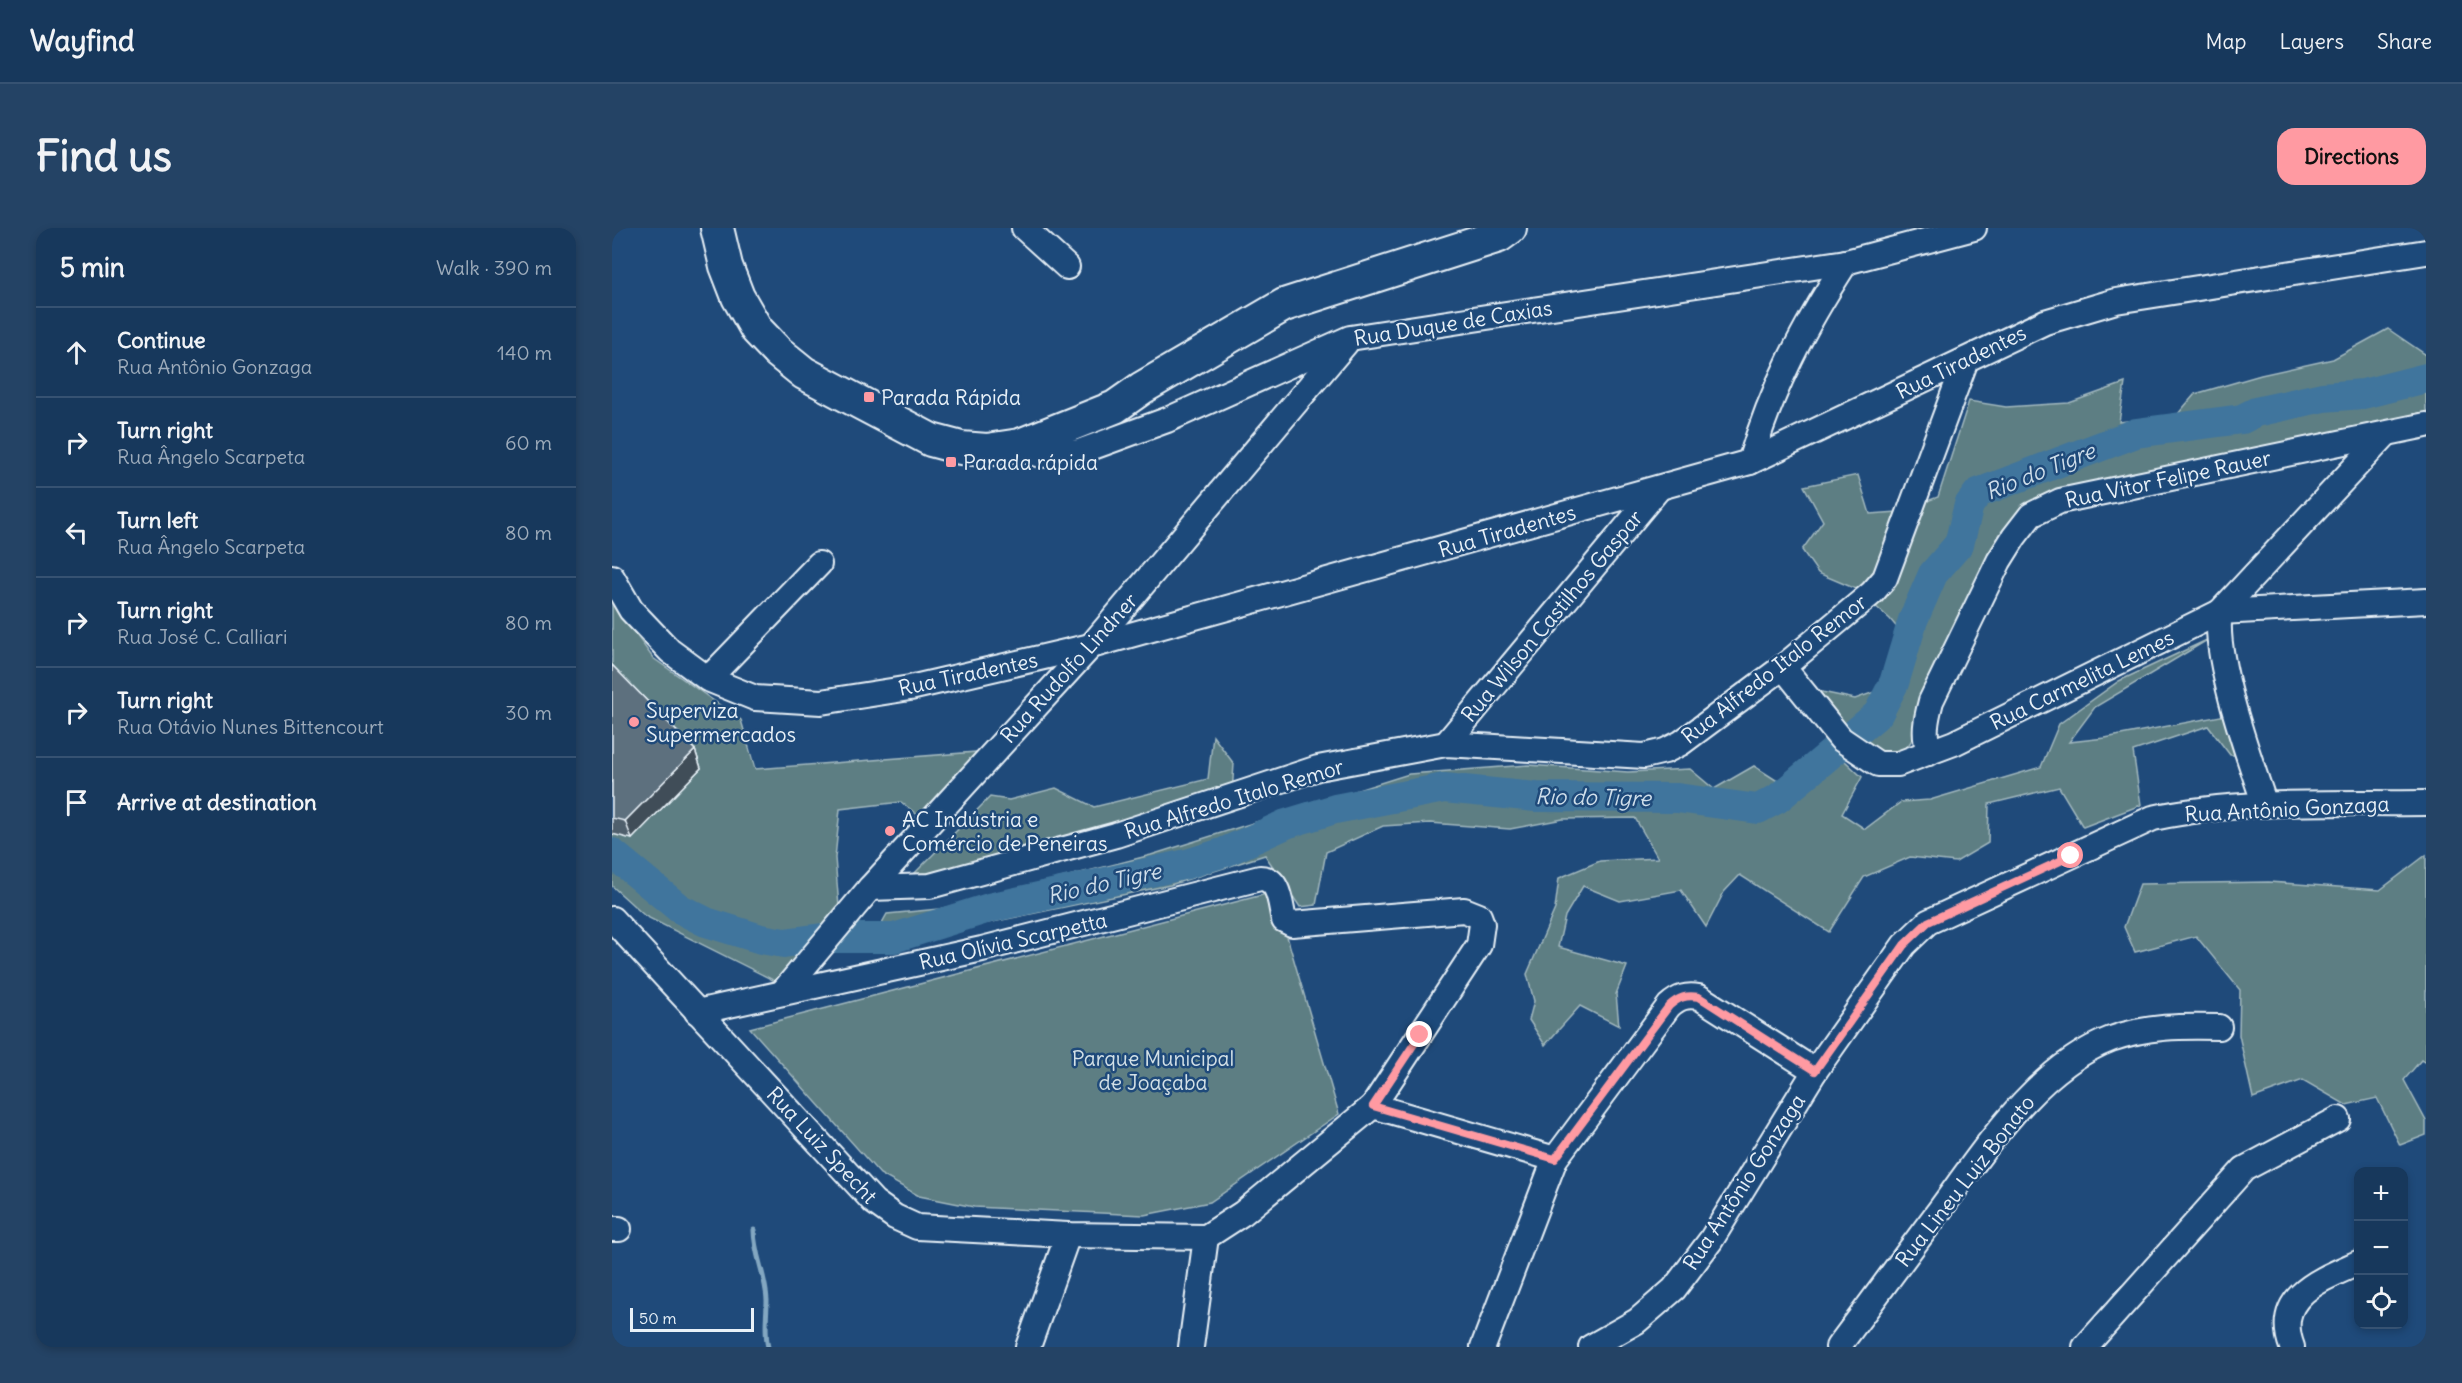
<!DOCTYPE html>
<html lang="en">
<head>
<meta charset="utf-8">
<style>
  body { margin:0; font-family:Delius,sans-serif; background:#244365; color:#f1f3f6 }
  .controls { position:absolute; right:18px; bottom:18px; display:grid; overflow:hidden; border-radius:12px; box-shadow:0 3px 9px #0003 }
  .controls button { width:54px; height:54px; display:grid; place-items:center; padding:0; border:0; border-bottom:2px solid #365272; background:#17385c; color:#f1f3f6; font:30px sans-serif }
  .scale { position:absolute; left:18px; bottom:15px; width:124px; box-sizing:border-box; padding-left:6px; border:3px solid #e8f1f8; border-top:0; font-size:16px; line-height:21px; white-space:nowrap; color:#e8f1f8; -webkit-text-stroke:4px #1f4a7a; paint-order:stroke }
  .stop { position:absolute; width:18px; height:18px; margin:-14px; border:4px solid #ff9aa2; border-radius:50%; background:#fff }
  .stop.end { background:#ff9aa2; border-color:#fff; box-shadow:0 2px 6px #0008 }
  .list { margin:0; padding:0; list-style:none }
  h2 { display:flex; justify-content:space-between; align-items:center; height:78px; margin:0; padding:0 24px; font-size:26px }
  h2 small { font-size:20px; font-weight:400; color:#9eacbb }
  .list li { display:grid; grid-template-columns:39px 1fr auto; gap:18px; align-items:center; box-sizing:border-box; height:90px; padding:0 24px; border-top:2px solid #365272 }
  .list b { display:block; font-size:22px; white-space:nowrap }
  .list p { margin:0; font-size:20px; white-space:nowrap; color:#9eacbb }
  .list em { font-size:20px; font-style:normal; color:#9eacbb }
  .icon { flex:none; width:33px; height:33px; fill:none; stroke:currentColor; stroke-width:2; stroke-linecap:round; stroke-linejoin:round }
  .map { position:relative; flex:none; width:1814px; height:1119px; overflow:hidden; border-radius:18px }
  header { display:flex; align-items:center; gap:36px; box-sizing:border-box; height:84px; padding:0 30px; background:#17385c; border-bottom:2px solid #365272 }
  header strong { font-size:28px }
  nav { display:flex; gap:33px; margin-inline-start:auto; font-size:21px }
  .intro { display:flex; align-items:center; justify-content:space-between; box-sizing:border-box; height:144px; padding:0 36px }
  h1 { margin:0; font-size:42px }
  .button { padding:15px 27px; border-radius:18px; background:#ff9aa2; color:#111; font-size:21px; font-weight:700 }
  main { display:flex; gap:36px; padding:0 36px }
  aside { flex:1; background:#17385c; border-radius:18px; box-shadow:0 3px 9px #0003 }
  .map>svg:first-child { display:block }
</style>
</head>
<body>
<header>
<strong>Wayfind</strong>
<nav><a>Map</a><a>Layers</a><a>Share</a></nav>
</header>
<div class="intro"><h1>Find us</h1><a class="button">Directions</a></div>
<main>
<aside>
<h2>5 min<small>Walk · 390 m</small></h2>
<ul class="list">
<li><svg class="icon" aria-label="ahead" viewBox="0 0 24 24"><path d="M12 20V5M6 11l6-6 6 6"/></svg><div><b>Continue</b><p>Rua Antônio Gonzaga</p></div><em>140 m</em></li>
<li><svg class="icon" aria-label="right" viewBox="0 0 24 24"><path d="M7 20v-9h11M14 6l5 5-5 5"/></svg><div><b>Turn right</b><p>Rua Ângelo Scarpeta</p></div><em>60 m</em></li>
<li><svg class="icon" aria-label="left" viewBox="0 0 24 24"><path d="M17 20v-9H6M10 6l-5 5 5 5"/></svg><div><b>Turn left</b><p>Rua Ângelo Scarpeta</p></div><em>80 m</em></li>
<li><svg class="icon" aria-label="right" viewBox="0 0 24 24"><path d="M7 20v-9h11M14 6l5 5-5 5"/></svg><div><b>Turn right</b><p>Rua José C. Calliari</p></div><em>80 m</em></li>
<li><svg class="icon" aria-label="right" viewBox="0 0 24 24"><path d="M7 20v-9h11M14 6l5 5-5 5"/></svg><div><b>Turn right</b><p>Rua Otávio Nunes Bittencourt</p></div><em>30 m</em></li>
<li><svg class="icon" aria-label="arrive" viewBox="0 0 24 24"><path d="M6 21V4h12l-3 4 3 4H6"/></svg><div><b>Arrive at destination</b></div></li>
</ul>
</aside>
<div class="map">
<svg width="1814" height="1119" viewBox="0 0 1814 1119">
  <rect width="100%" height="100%" fill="#1f4a7a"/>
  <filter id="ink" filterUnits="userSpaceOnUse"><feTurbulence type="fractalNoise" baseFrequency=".0167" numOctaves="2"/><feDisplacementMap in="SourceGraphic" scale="12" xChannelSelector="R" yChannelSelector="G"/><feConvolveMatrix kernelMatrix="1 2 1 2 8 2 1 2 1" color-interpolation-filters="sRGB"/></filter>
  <g filter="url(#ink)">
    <!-- green -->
    <g fill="#5d7e83" stroke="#a2b8be" stroke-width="1.5">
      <path d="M1776 101 1814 127V187L1421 280 1350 407 1301 510 1291 526 1278 530 1237 502 1205 463 1243 471 1268 462 1292 408 1278 391 1244 361 1206 345 1190 322 1211 293 1192 258 1246 247 1258 286 1286 284 1326 269 1357 173 1394 179 1457 175 1513 155 1507 194 1565 187 1583 166 1649 147 1721 131Z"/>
      <path d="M0 374 41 430 129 492 143 541 365 524 343 551 307 588 289 574 228 581 223 630 227 679 163 753 33 688 0 658V606L20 611 0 448Z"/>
      <path d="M1597 411 1483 479 1457 514 1493 510 1619 486 1632 527H1618L1596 498 1521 523 1529 577 1471 599 1447 559 1377 576 1376 615 1344 634 1298 629 1252 649 1217 704 1128 647 1112 664 1094 699 1069 662 1008 673 971 658 953 688 946 719 1015 738 1004 766 1007 798 968 778 933 817 917 792 922 773 915 746 943 681 947 650 988 633 1046 630 1023 590 951 591 898 601 818 595 771 598 714 624 704 677 688 679 653 627 558 657 256 720 275 686 327 681 539 627 797 546 916 537 1016 544 1078 541 1102 561 1142 538 1167 554 1217 518 1250 549 1230 586 1253 601 1289 574 1318 572 1429 539 1447 496 1507 453Z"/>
      <path d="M601 508 622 536 620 565 291 657 378 569 397 572 444 560 482 579 596 551Z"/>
      <path d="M1814 627V835L1809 832 1792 852 1814 893V907L1788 917 1765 870 1734 877 1691 852 1641 870 1627 807 1628 762 1584 708 1523 724 1512 699 1528 656 1657 654 1768 662Z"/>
      <path d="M662 664 727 886 598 974 532 987 362 979 307 968 268 946 138 800Z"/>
    </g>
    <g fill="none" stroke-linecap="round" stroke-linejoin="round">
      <!-- stream -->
      <path stroke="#83a7c1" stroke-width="5" d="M142 1002C142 1026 154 1048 155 1072 155 1088 152 1103 156 1119"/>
      <!-- river -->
      <path stroke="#40759d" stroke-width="30" d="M0 625 68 681 94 694 149 711 172 715 210 710H282L377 680 575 636 613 624 674 596 723 581 832 560 924 569 1065 570 1146 581 1165 571 1266 486 1282 455 1301 392 1321 346 1347 316 1357 277 1366 265 1524 205 1630 191 1644 184 1711 169 1751 166 1814 150"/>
      <defs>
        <g id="minor">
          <path d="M412 0 455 39"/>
          <path d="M408 217 414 223 429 227 467 224 555 192 738 110 1234 34 1362 0"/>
          <path d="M1138 234C1160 159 1192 99 1234 34"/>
          <path d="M0 349 19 382 58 423 96 451 143 470 209 474 298 460 479 418 1138 234 1433 94 1504 73 1814 24"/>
          <path d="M1171 439 1229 511 1266 536H1286L1342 515 1608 384 1814 373"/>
          <path d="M96 451 207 336"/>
          <path d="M834 516 1047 260"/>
          <path d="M1317 525C1311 506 1314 492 1319 473L1387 333 1402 309 1419 287 1448 273 1814 197"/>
          <path d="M1653 577C1638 533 1600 427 1608 384L1774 206"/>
          <path d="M258 660 318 658 504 607 706 540 834 516 1032 528 1053 523 1069 515 1171 439 1260 365 1273 350 1354 132"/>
          <path d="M0 691 262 974 283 989 305 999 456 1007 594 1009"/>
          <path d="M170 765 258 660 479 418 734 115"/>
          <path d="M85 784 370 721 648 650C668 650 668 676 672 692L680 696 852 682 867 688 870 696 867 717 761 878 631 985 594 1009"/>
          <path d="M761 878 943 931"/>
          <path d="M0 1001H7"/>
          <path d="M416 1119 456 1007"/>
          <path d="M579 1119 594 1009"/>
          <path d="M871 1119 943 931 1057 778C1067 769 1074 767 1087 769L1203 843"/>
          <path d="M979 1119 1025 1093 1062 1061 1099 1012 1203 843 1292 717 1316 694 1541 590C1630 571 1724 576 1814 575"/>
          <path d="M1226 1119C1260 1074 1293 1028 1327 983 1372 922 1425 839 1499 811 1535 798 1570 798 1607 799"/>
          <path d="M1473 1119 1632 941 1726 891"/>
          <path d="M1680 1119C1661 1068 1708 1052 1746 1035"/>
        </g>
        <path id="major" d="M105 0 114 38 126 69 145 102 166 124 192 145 319 212 349 220 375 222 408 217 503 179 530 160 672 77 887 8 898 0"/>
      </defs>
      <!-- minor casing -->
      <use href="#minor" stroke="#e8f1f8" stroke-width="28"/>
      <!-- major casing -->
      <use href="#major" stroke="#e8f1f8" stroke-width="36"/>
      <!-- minor -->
      <use href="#minor" stroke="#1f4a7a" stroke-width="24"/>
      <!-- major -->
      <use href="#major" stroke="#1f4a7a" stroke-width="32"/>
    </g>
    <!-- wall -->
    <path fill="#505f6c" stroke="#e8f1f8" stroke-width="1.5" d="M0 437 83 522 89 540 20 611 0 606Z"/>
    <!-- shaded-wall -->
    <path fill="#414e58" stroke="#e8f1f8" stroke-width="1.5" d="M83 522 89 540 20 611 13 593Z"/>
    <!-- building -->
    <path fill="#5d6f7e" stroke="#e8f1f8" stroke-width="1.5" d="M0 437 83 522 13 593 0 590Z"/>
  </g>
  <g fill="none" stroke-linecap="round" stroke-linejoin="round" filter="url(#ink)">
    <!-- route -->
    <path stroke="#ff9aa2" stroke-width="8" d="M808 807 761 878 943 931 1057 778C1067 769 1074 767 1087 769L1203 843 1292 717 1316 694 1459 628"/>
  </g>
  <!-- markers -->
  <g fill="#ff9aa2" stroke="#1f4a7a" stroke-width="2">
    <rect x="251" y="163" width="12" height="12" rx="3"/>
    <rect x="333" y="228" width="12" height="12" rx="3"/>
    <circle cx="22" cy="494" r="6"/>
    <circle cx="278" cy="603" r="6"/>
  </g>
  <g text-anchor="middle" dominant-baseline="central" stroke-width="5" stroke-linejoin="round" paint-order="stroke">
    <!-- street labels -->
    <g font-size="21" fill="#e8f1f8" stroke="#1f4a7a">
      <text transform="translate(841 95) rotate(-9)">Rua Duque de Caxias</text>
      <text transform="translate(1349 134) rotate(-26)">Rua Tiradentes</text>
      <text transform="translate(1556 251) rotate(-12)">Rua Vitor Felipe Rauer</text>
      <text transform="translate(895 303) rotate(-16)">Rua Tiradentes</text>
      <text transform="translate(940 388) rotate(-50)">Rua Wilson Castilhos Gaspar</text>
      <text transform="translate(457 440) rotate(-48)">Rua Rudolfo Lindner</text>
      <text transform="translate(1162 441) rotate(-38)">Rua Alfredo Italo Remor</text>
      <text transform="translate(356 446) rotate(-12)">Rua Tiradentes</text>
      <text transform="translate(1470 452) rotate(-26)">Rua Carmelita Lemes</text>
      <text transform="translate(622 571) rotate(-17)">Rua Alfredo Italo Remor</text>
      <text transform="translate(1675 581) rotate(-3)">Rua Antônio Gonzaga</text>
      <text transform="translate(401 713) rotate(-13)">Rua Olívia Scarpetta</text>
      <text transform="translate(210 917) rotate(47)">Rua Luiz Specht</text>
      <text transform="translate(1353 953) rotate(-52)">Rua Lineu Luiz Bonato</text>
      <text transform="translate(1132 954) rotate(-57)">Rua Antônio Gonzaga</text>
    </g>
    <!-- poi labels -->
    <g font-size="21" fill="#e8f1f8" stroke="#1f4a7a" text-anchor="start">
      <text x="269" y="169">Parada Rápida</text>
      <text x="351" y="234">Parada rápida</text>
      <text x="34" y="482">Superviza<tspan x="34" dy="24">Supermercados</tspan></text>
      <text x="290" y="591">AC Indústria e<tspan x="290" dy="24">Comércio de Peneiras</tspan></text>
    </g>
    <!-- park labels -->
    <g font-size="21" fill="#d3e0e6" stroke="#1f4a7a">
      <text x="541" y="830">Parque Municipal<tspan x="541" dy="24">de Joaçaba</tspan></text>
    </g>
    <!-- water labels -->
    <g font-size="22" font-style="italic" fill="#cfdeea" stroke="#1f4a7a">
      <text transform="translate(1428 243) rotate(-22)">Rio do Tigre</text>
      <text transform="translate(981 569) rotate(1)">Rio do Tigre</text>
      <text transform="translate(492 655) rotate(-13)">Rio do Tigre</text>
    </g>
  </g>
</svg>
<div class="controls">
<button>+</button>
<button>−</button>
<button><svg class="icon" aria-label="locate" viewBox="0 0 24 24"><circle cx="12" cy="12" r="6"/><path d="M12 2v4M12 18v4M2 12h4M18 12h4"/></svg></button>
</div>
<div class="scale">50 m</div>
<div class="stop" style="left:1459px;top:628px"></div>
<div class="stop end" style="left:808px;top:807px"></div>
</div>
</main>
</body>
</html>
